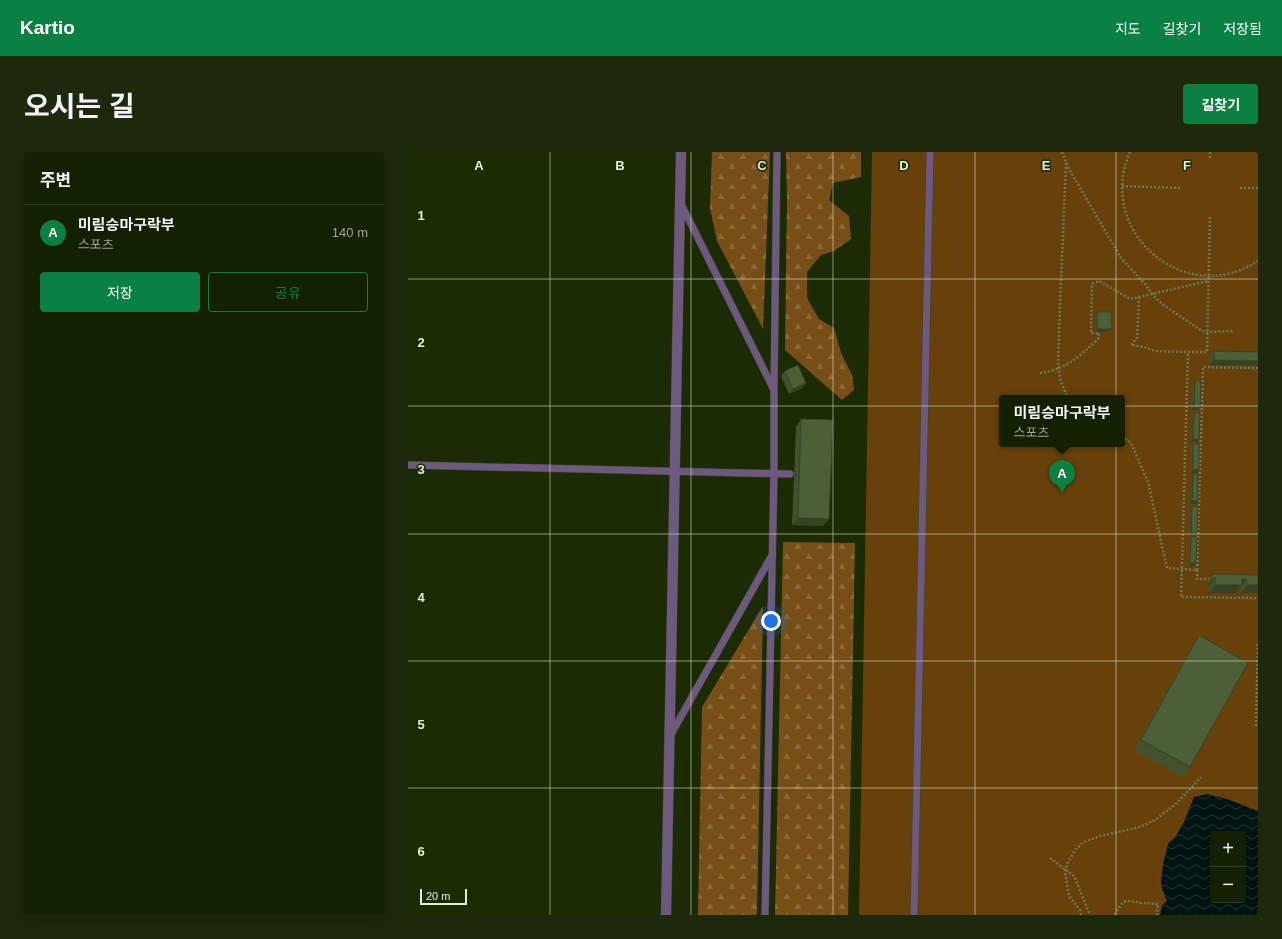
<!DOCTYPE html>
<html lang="ko">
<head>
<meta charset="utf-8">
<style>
  body { margin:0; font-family:Helvetica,"Noto Sans KR",sans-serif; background:#1d280c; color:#f1f3f6 }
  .controls { position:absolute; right:12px; bottom:12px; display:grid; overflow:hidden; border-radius:4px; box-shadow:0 4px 16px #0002 }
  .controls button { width:36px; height:36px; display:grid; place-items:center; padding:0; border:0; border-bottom:1px solid #333e24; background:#142002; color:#f1f3f6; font:20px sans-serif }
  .scale { position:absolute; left:12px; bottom:10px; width:47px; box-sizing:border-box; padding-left:4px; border:2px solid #e2eed7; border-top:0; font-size:11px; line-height:14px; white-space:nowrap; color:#e2eed7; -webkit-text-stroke:3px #1b2b03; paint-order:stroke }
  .you { position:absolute; left:363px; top:469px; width:14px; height:14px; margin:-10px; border:3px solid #fff; border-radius:50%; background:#1a73e8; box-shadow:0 0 0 6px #1a73e833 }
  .badge { display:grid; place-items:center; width:26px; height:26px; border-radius:50%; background:#0b8043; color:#fff; font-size:13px; font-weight:700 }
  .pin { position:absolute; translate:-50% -33px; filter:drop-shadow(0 1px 2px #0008) }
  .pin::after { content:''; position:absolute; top:21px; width:14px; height:12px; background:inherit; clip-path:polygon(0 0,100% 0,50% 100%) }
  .popup { position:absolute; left:591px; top:243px; width:126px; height:52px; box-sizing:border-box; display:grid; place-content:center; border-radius:4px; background:#142002; filter:drop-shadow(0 1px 3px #0005); font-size:13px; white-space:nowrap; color:#9da399 }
  .popup b { font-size:15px; color:#f1f3f6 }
  .popup::after { content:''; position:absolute; left:50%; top:100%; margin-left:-8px; border:8px solid transparent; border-top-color:#142002 }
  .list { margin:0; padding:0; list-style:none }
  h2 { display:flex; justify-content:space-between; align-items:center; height:52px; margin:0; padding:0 16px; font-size:17px }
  h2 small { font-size:13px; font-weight:400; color:#9da399 }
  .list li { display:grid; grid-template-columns:26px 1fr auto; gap:12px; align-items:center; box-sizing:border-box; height:56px; padding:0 16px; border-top:1px solid #333e24 }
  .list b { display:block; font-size:15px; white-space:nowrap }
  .list p { margin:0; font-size:13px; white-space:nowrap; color:#9da399 }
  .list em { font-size:13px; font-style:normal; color:#9da399 }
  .actions { display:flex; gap:8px; padding:12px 16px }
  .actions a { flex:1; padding:9px 0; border:1px solid #0b8043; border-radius:4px; text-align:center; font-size:14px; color:#0b8043 }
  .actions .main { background:#0b8043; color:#fff }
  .map { position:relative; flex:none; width:850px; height:763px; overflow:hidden; border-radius:4px }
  header { display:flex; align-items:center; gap:24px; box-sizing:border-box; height:56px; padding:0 20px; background:#0b8043; color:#fff }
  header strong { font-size:19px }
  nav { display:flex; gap:22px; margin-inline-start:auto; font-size:14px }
  .intro { display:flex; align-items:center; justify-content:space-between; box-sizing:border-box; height:96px; padding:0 24px }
  h1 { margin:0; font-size:28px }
  .button { padding:10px 18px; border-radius:4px; background:#0b8043; color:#fff; font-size:14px; font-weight:700 }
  main { display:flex; gap:24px; padding:0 24px }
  aside { flex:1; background:#142002; border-radius:4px; box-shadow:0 4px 16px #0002 }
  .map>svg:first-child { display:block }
</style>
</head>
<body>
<header>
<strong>Kartio</strong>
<nav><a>지도</a><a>길찾기</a><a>저장됨</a></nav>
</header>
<div class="intro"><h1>오시는 길</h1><a class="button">길찾기</a></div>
<main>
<aside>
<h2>주변<small></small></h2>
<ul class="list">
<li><span class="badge">A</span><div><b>미림승마구락부</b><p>스포츠</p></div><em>140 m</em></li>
</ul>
<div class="actions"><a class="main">저장</a><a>공유</a></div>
</aside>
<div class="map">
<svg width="850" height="763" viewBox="0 0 850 763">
  <defs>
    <pattern id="forest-firs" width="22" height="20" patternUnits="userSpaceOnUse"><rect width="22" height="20" fill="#784e17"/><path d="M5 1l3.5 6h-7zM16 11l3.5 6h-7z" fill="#8b6838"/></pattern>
    <pattern id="water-waves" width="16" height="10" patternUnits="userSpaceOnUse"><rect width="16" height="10" fill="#001412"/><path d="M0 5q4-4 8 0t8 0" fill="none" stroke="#253634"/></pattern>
  </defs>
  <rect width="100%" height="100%" fill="#1b2b03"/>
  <!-- forest -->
  <g fill="url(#forest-firs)">
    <path d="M304 0H362L355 177 309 89 302 56Z"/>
    <path d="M378 0H453V25L425 31 421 48 441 64 443 87 426 99 413 103 399 120V146L411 167 426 176 433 201 444 223 446 238 434 248 377 198 379 48Z"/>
    <path d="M375 390 447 391 440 763H367Z"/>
    <path d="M355 454 349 763H290L294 555Z"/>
  </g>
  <!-- green -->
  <path fill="#68410a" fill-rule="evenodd" d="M464 0H850V763H451ZM594 246H714V292H594ZM805 682H835V748H805Z"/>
  <!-- water -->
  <path fill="url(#water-waves)" fill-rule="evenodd" d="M799 642 819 647 850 659V763H752L754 753 759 749 754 737 753 728 755 712 760 692 768 684 776 670 786 645ZM805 682H835V748H805Z"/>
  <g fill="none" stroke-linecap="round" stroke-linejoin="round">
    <defs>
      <g id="service">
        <path d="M273 52 365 236"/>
        <path d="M0 313 382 322"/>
        <path d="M262 584 363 405"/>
        <path d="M357 763 366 321V238L369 0"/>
        <path d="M506 763 522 0"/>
      </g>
      <path id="minor" d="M258 763 273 0"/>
    </defs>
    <!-- service casing -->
    <use href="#service" stroke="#374621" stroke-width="8"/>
    <!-- minor casing -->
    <use href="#minor" stroke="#374621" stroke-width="11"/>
    <!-- path -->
    <g stroke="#6c7a59" stroke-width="2.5" stroke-dasharray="2 2" stroke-linecap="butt">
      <path d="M654 0 661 17 713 106 737 132 745 143 754 152 794 179 799 180 825 179"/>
      <path d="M722 0C687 80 777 157 850 109"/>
      <path d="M802 6V0"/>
      <path d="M658 11 652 153 650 214 653 230 660 246"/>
      <path d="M714 34 773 36"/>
      <path d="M832 36H850"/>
      <path d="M802 65 799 200H780L773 445 850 446"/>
      <path d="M731 145 729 186 723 193 736 195 747 199 780 200"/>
      <path d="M632 221C657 218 672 204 690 187L691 181H683L684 132 691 129 722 147 800 129"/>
      <path d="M714 284 723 291 740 330 759 416 789 418V427H803"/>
      <path d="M789 418 795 215 850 216"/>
      <path d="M848 574 850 490"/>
      <path d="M642 706 666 724 682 763"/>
      <path d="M673 763 672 758 661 744 657 720 659 712 667 698 676 690 692 684 732 675 747 668 769 651 793 625"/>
      <path d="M707 763C716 746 716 748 733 751 739 751 744 752 750 752L749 763"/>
    </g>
    <!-- service -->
    <use href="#service" stroke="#6d587f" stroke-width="7"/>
    <!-- minor -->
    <use href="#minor" stroke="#6d587f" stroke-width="10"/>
  </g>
  <!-- wall -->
  <g fill="#42522f">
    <path d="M689 160 704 177 702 180H688L687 162Z"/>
    <path d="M806 199 850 200V214L802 213V204Z"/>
    <path d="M377 219 398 231 394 236 381 242 373 224Z"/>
    <path d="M787 229 792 256 790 258H784L785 232Z"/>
    <path d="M786 261 790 290H783L784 263Z"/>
    <path d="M393 267 415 374 384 373 388 275Z"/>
    <path d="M785 291 789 321H783V294Z"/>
    <path d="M785 322 790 349 788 352H782L783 325Z"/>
    <path d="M784 354 789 381 787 383H781L782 356Z"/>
    <path d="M783 385 787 414H781V388Z"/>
    <path d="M804 422 850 423 833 441V435L828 441H801V434H799V430Z"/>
    <path d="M791 483 782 615 774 625 726 598 784 494Z"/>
  </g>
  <!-- shaded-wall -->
  <g fill="#364226">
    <path d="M689 177H704L702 180H688Z"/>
    <path d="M806 208 850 209V214L802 213Z"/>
    <path d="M398 231 394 236 381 242 385 237Z"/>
    <path d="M786 255 792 256 790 258H784Z"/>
    <path d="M785 287H791L790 290H783Z"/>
    <path d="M785 318H791L789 321H783Z"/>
    <path d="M784 349H790L788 352H782Z"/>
    <path d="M390 366 421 367 415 374 384 373Z"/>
    <path d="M783 381H789L787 383H781Z"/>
    <path d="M782 411H788L787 414H781Z"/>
    <path d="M807 426 801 434H799L804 427Z"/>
    <path d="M834 427H838L828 441H801L807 433Z"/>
    <path d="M839 433H850V441H833Z"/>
  </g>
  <!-- building -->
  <g fill="#4d5f37" stroke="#364226">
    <path d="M689 160H703L704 177H689Z"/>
    <path d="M806 199 850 200V209L806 208Z"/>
    <path d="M390 213 398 231 385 237 377 219Z"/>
    <path d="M787 229H793L792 256 786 255Z"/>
    <path d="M786 261H792L791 287H785Z"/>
    <path d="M393 267 425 268 421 367 390 366Z"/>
    <path d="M785 291 791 292V318H785Z"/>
    <path d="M785 322H790V349H784Z"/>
    <path d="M784 354H790L789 381H783Z"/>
    <path d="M783 385H789L788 411H782Z"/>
    <path d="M804 422 850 423V433H839L838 427H834V433H807V426L804 427Z"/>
    <path d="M791 483 840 511 782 615 733 588Z"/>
  </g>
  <!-- grid -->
  <path fill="none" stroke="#e2eed7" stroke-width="1" stroke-opacity="0.55" d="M142 0V763M283 0V763M425 0V763M567 0V763M708 0V763M0 127H850M0 254H850M0 382H850M0 509H850M0 636H850"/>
  <g font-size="13" text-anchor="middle" font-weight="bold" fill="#e2eed7" stroke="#1b2b03" stroke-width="3" stroke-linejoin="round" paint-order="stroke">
    <text x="71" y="18">A</text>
    <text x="212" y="18">B</text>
    <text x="354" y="18">C</text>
    <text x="496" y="18">D</text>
    <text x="638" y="18">E</text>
    <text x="779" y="18">F</text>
    <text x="13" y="68">1</text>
    <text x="13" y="195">2</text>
    <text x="13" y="322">3</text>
    <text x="13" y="450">4</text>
    <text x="13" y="577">5</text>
    <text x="13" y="704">6</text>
  </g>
</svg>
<div class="controls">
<button>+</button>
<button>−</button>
</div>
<div class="scale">20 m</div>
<div class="you"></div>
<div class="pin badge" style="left:654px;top:341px">A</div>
<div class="popup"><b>미림승마구락부</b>스포츠</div>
</div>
</main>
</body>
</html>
